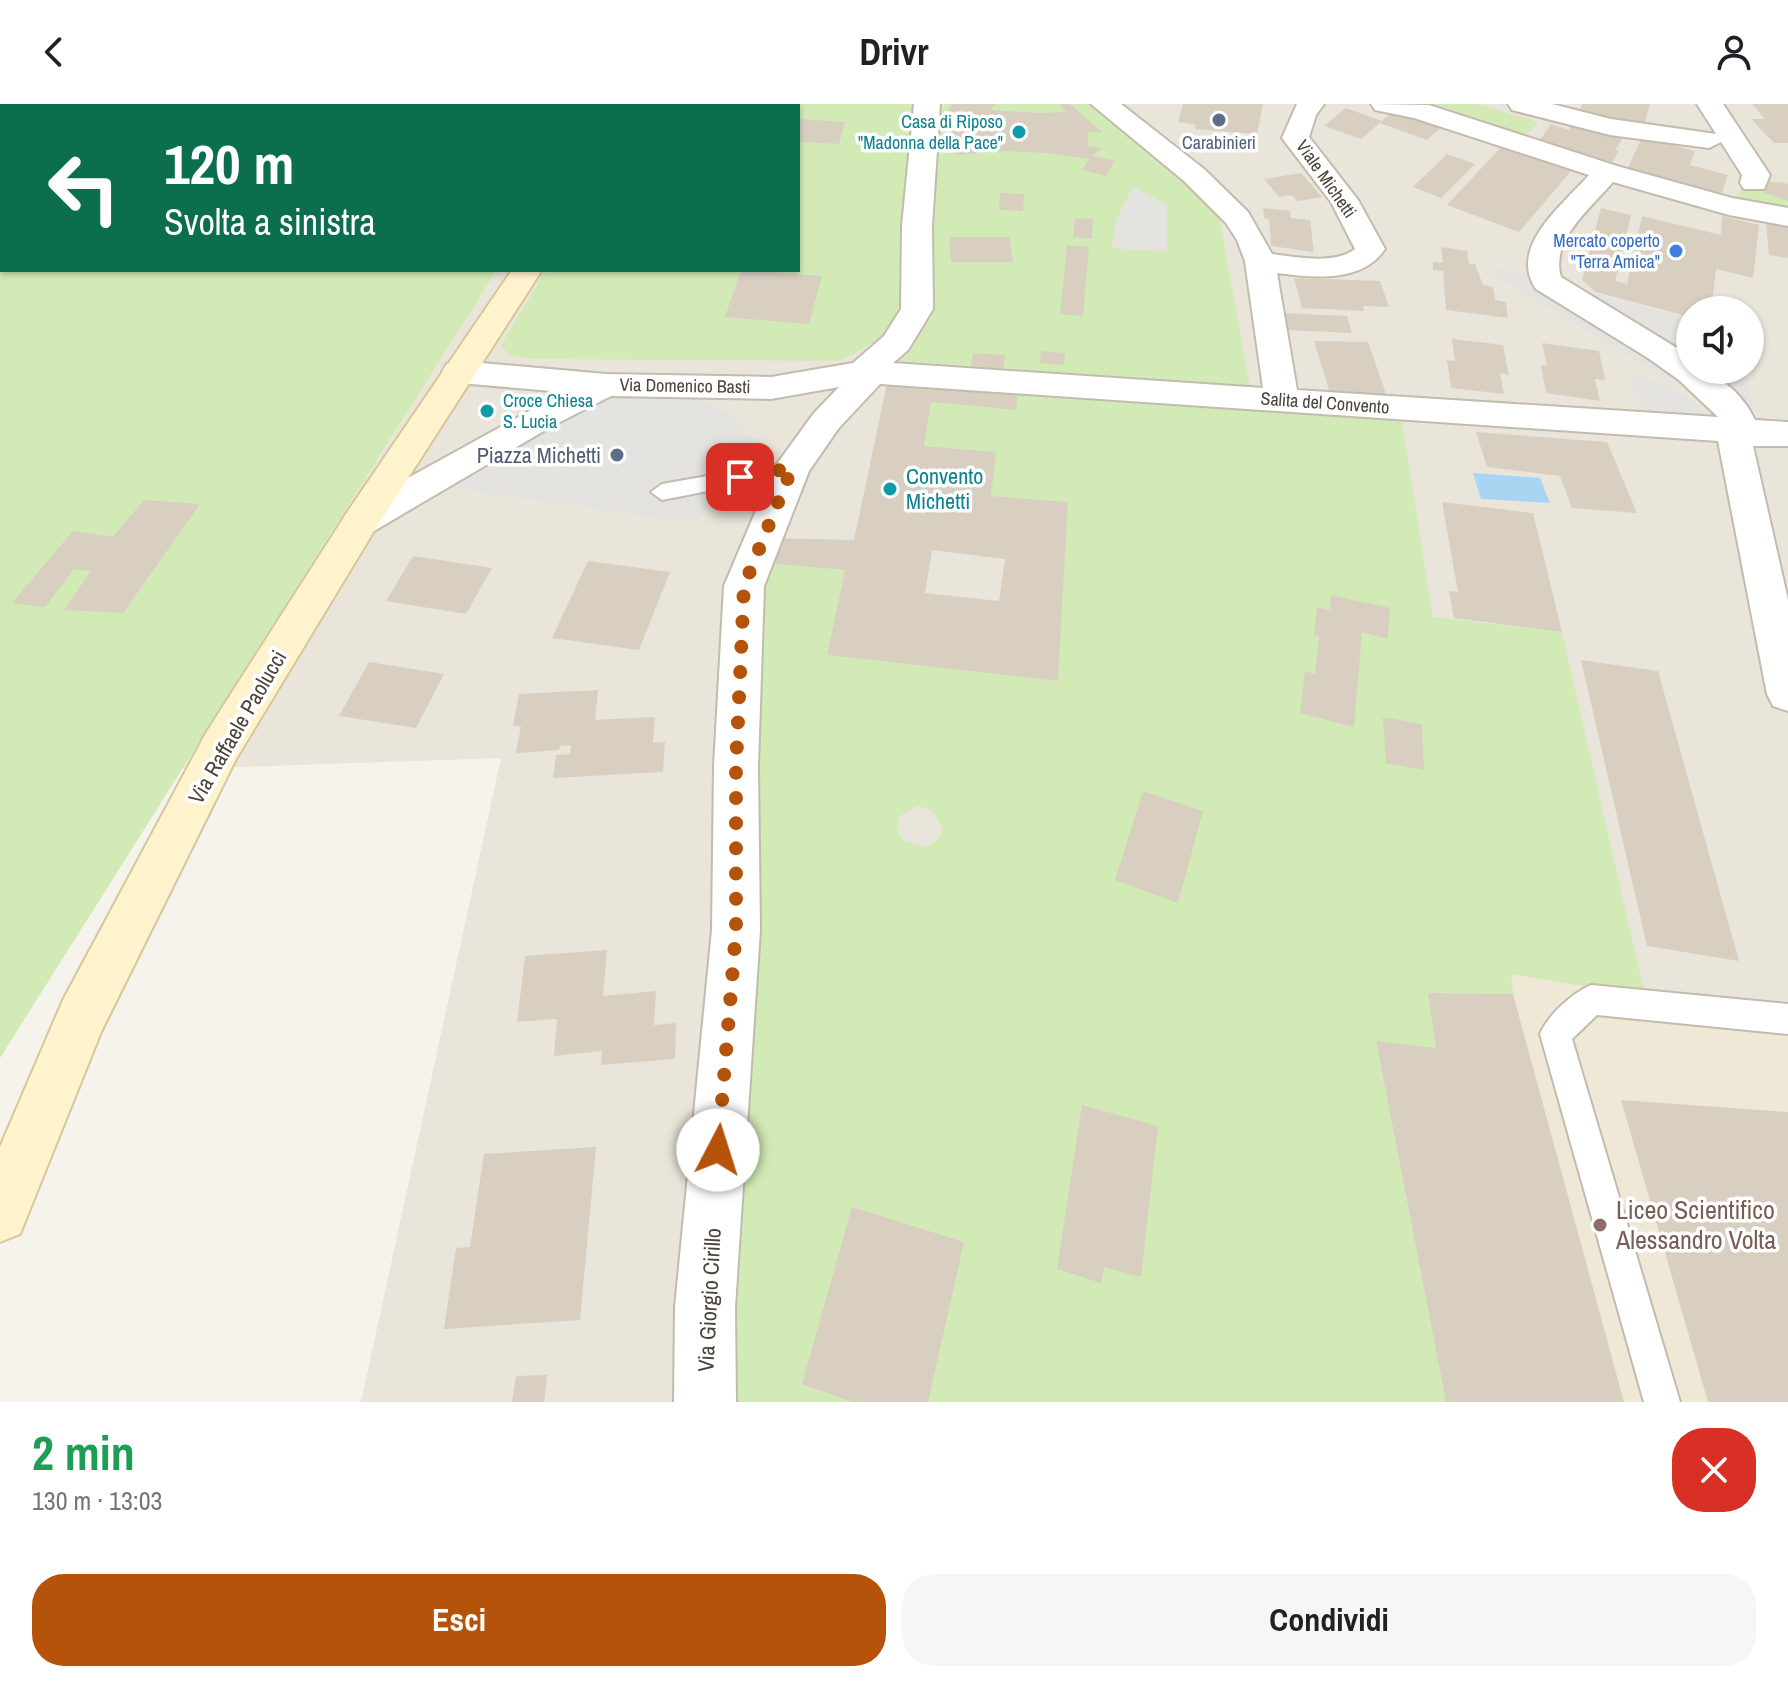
<!DOCTYPE html>
<html lang="it">
<meta charset="utf-8">
<style>
:root{--surface:#fff;--page:#f6f6f6;--text:#202124;--muted:#757577;--accent:#b45309}
body{margin:0;font-family:"Archivo Narrow",sans-serif;background:var(--page);color:var(--text);height:100vh;display:flex;flex-direction:column;font-size:30px;white-space:nowrap}
*{box-sizing:border-box;margin:0}
p{font-size:26px;color:var(--muted)}
.icon{flex:none;width:44px;height:44px;fill:none;stroke:currentColor;stroke-width:2;stroke-linecap:round;stroke-linejoin:round}
.map{position:relative;height:1298px;overflow:hidden}
.side{display:flex;flex-direction:column;background:var(--surface);flex:1}
.side>*{flex:none}
.hud{position:absolute;left:0px;top:0px;width:800px;height:168px;box-shadow:0 2px 6px #0004;background:#0b6e4f;color:#fff;overflow:hidden}
.tools{position:absolute;left:1676px;top:192px;display:grid;gap:16px}
.tools a{display:grid;place-items:center;width:88px;height:88px;border-radius:50%;background:var(--surface);box-shadow:0 2px 6px #0004;font-size:40px}
.pin{position:absolute;display:grid;place-items:center;width:68px;height:68px;color:#fff;margin:-34px;border-radius:16px;box-shadow:0 4px 12px #0006}
.me{position:absolute;width:88px;margin:-44px;rotate:5deg;stroke-linejoin:round;filter:drop-shadow(0 0 6px #0008)}
.turn{display:flex;align-items:center;gap:28px;height:168px;padding:0 32px;font-size:36px}
.turn .icon{width:104px;height:104px;stroke-width:2.5}
.turn b{display:block;font-size:56px;line-height:68px}
.round{display:grid;place-items:center;flex:none;width:84px;height:84px;border-radius:32px;background:var(--page)}
.summary{display:flex;align-items:center;justify-content:space-between;height:136px;padding:0 32px}
h1{font-size:48px;font-weight:700;line-height:60px;color:#1e9e55}
.button{display:flex;gap:16px;margin-top:auto;padding:16px 32px}
.button a{flex:1;height:92px;border-radius:32px;background:var(--accent);color:#fff;font-size:32px;font-weight:700;line-height:92px;text-align:center}
.button a+a{background:var(--page);color:var(--text)}
header{display:flex;justify-content:space-between;align-items:center;height:104px;padding:0 32px;background:var(--surface);font-size:36px;font-weight:700}
.map>svg:first-child{display:block}
.residential{fill:#eae5da;fill-rule:evenodd}
.education{fill:#efe8d6}
.green{fill:#d2eab5;fill-rule:evenodd}
.parking{fill:#e5e3e0}
.water{fill:#a9d4f2}
.building{fill:#d8cfc1;fill-rule:evenodd}
.lines{fill:none;stroke-linecap:round;stroke-linejoin:round}
.lane-casing{stroke:#c2bbae;stroke-width:4}
.street-casing{stroke:#c2bbae;stroke-width:4}
.secondary-casing{stroke:#d6c79b;stroke-width:4}
.lane{fill:#fff;fill-rule:evenodd}
.street{fill:#fff;fill-rule:evenodd}
.secondary{fill:#fff3cd;fill-rule:evenodd}
.route{stroke:#b45309;stroke-width:14;stroke-dasharray:0 25.2}
.service-dot{fill:#5c6f8a;stroke:#fff;stroke-width:3}
.culture-dot{fill:#0f9aa8;stroke:#fff;stroke-width:3}
.shop-dot{fill:#3f7fe0;stroke:#fff;stroke-width:3}
.education-dot{fill:#8d6e63;stroke:#fff;stroke-width:3}
.labels{text-anchor:middle;stroke-width:7;stroke-linejoin:round;paint-order:stroke}
.far-culture-label{font-size:18px;fill:#0d838f;stroke:#fff;text-anchor:end}
.far-service-label{font-size:18px;fill:#4e5e75;stroke:#fff}
.far-street-label{font-size:18px;fill:#4b4439;stroke:#fff}
.far-shop-label{font-size:18px;fill:#366cbe;stroke:#fff;text-anchor:end}
.service-label{font-size:22px;fill:#4e5e75;stroke:#fff;text-anchor:end}
.culture-label{font-size:22px;fill:#0d838f;stroke:#fff;text-anchor:start}
.street-label{font-size:22px;fill:#4b4439;stroke:#fff}
.near-education-label{font-size:26px;fill:#785e54;stroke:#fff;text-anchor:start}
</style>
<header><svg class="icon" aria-label="back" viewBox="0 0 24 24"><path d="M15 5l-7 7 7 7"/></svg>Drivr<svg class="icon" aria-label="person" viewBox="0 0 24 24"><circle cx="12" cy="8" r="4"/><path d="M4 21q1-7 8-7t8 7"/></svg></header>
<div class="map">
<svg width="1788" height="1298" viewBox="0 0 1788 1298">
<rect width="100%" height="100%" fill="#f6f3ec"/>
<path class="residential" d="M566,0h1222v1298h-1427l140,-644 -318,11 314,-499h301v-164zM1690,206h60v60h-60z"/>
<path class="education" d="M1510,870l135,22 143,16v390h-342l-70,-361 52,-48 84,1z"/>
<g class="green">
<path d="M0,0h573l-571,2v164h495l-497,788z"/>
<path d="M607,0h314l-14,206c-21,25 -39,39 -70,51l-302,-2 -25,-3 -9,-11 45,-75h252v-164z"/>
<path d="M945,0h152l100,83 22,29 31,170 -360,-26 39,-60 5,-69 -2,-76 15,-2 -15,-12 1,-17z"/>
<path d="M1432,0h46l61,18 -13,13z"/>
<path d="M1770,76l18,3v28l-50,-11 4,-19z"/>
<path d="M1018,286l383,27 32,200 129,15 83,364 -134,-22 2,20 -84,-1 7,55 -60,-6 70,360h-722l41,-839 80,7 -18,85 231,26 10,-179 -77,-6 4,-44 -71,-6 7,-44 84,8zM918,702l14,4 11,18 -5,12 -13,7 -22,-6 -6,-13 3,-12z"/>
</g>
<g class="parking">
<path d="M1133,82l34,19v47l-55,-4 4,-27z"/>
<path d="M1491,162l199,53v51h56l9,41 -49,4 -3,-12 -15,-11 -194,-117z"/>
<path d="M1630,270l33,10 38,21 5,19 -62,-9z"/>
<path d="M628,290l68,4 41,20 13,30 -55,75 -237,-34 19,-27 84,-45z"/>
</g>
<path class="water" d="M1473,369l67,5 10,25 -69,-4z"/>
<g class="building">
<path d="M952,0h44l-6,6 50,3 27,-1 -8,-8h11l33,29 -15,-1v14l14,2 -10,8 23,5 -9,15 -24,-6 7,-11 -42,-6 -44,-2 -46,4 -18,-18h11l2,-13 -11,-1z"/>
<path d="M1183,0h80l-6,30 -62,-5 1,-4 -18,-3z"/>
<path d="M1582,0h68l-7,24 -66,-12z"/>
<path d="M1752,0h36v39h-14l-23,-24h14z"/>
<path d="M1346,4l36,13 -21,18 -37,-13z"/>
<path d="M1394,6l47,17 -14,13 -47,-17z"/>
<path d="M798,15l47,3 -6,22 -41,-2z"/>
<path d="M1551,20l18,6 3,-6 50,15 -7,11 4,1 -7,11 -72,-22z"/>
<path d="M1642,33l53,14 -5,14 38,10 -6,18 -94,-25z"/>
<path d="M1502,42l70,24 -53,62 -72,-27z"/>
<path d="M1447,50l28,10 -34,34 -28,-11z"/>
<path d="M1301,69l21,24 -25,4 -5,-6 -13,2 -15,-18z"/>
<path d="M1768,78l20,2v17l-25,-9v-9z"/>
<path d="M1000,89l24,1 -1,17 -24,-1z"/>
<path d="M1263,104l27,3 1,7 19,2 4,32 -43,-6 -2,-27 -5,-1z"/>
<path d="M1601,104l30,7 -16,66 12,3 15,-68 79,19 1,-19 37,9 -6,53 -37,-9 -5,41h-21v7l-94,-25 -14,-12z"/>
<path d="M1075,114l18,1 -1,20 -19,-2z"/>
<path d="M1766,118l22,4v32l-19,-3z"/>
<path d="M949,133h60l4,25h-62z"/>
<path d="M1067,141l22,2 -6,69 -23,-2z"/>
<path d="M1441,143l26,4 2,13h6l8,21 10,2 2,13 11,2 2,16 -62,-8 -3,-39 -10,-1v-8l10,1z"/>
<path d="M741,166l81,6 -13,48 -84,-7z"/>
<path d="M1294,174l86,3 9,26 -26,-1 1,5 -62,-3z"/>
<path d="M1284,209l63,3 5,17 -64,-3z"/>
<path d="M1452,235l51,6 6,30 -9,-2 4,21 -53,-6 -4,-28 8,1z"/>
<path d="M1314,237l54,1 18,52 -56,-1z"/>
<path d="M1542,239l57,8 6,29 -10,-1 5,22 -54,-8 -5,-28 6,1z"/>
<path d="M1041,247l24,2 -1,12 -24,-2z"/>
<path d="M973,249l32,2 -2,14 -32,-3z"/>
<path d="M888,275l130,11 -2,20 -85,-8 -7,44 72,6 -5,44 77,6 -10,179 -231,-26 18,-85 -80,-7 5,-25 84,2zM932,446l73,9 -6,42 -74,-8z"/>
<path d="M1476,328l131,10 30,71 -65,-5 -12,-32 -73,-9z"/>
<path d="M144,396l56,4 -77,109 -59,-3 27,-39 -17,-2 -29,38 -33,-4 61,-72 40,6z"/>
<path d="M1442,398l91,11 29,119 -108,-14 -5,-27 9,1z"/>
<path d="M413,452l79,12 -26,46 -80,-13z"/>
<path d="M588,457l82,11 -31,78 -87,-12z"/>
<path d="M1331,491l59,13 -2,31 -26,-7 -8,95 -54,-14 5,-42 10,3 4,-38 -5,-1 3,-28 13,3z"/>
<path d="M1581,556l77,11 81,290 -92,-15z"/>
<path d="M369,558l75,12 -28,54 -77,-12z"/>
<path d="M598,586l-3,30 60,-3 -2,26 12,-1 -2,30 -110,6 3,-23 14,-1 1,-9 -11,1 -1,4 -43,3 5,-27h-8l6,-32z"/>
<path d="M1383,613l39,7 2,46 -38,-7z"/>
<path d="M1143,687l60,20 -25,92 -63,-23z"/>
<path d="M607,846l-4,46 53,-5 -2,34 22,-2 -1,36 -74,6 1,-14 -48,5 3,-37 -40,3 8,-66z"/>
<path d="M1428,889l85,1 111,408h-178l-70,-361 60,7z"/>
<path d="M1621,996l167,12v290h-80z"/>
<path d="M1082,1001l76,21 -17,151 -37,-10 -3,16 -44,-14z"/>
<path d="M596,1043l-16,173 -136,9 12,-81 14,-1 14,-93z"/>
<path d="M852,1103l112,35 -36,160h-75l-51,-18z"/>
<path d="M547,1271l-3,27h-32l4,-26z"/>
</g>
<g class="lines">
<defs>
<g id="lane">
<path d="M792,357l11,7 -3,5 -138,27 -11,-8 11,-8z"/>
<path d="M1591,881l197,19v30l-191,-19 -25,24 108,363h-36l-104,-368c8,-19 32,-41 51,-49z"/>
</g>
<g id="street">
<path d="M914,0h26l-8,122 1,83 -25,41 -15,13 370,25 -18,-127 -8,-21 -11,-17 -42,-42 -93,-77h30l83,65 44,43 24,42c25,3 62,11 83,-5l-24,-47 -49,-64 15,-34h27l-8,11 -7,22 49,63 27,49c-23,34 -71,29 -108,24l20,117 421,27 -39,-37 -31,-22 -112,-69c-29,-42 28,-85 53,-114l-175,-57 -39,-8 -4,-6 58,1 188,61 115,32 56,10v18l-59,-11 -116,-33c-23,27 -63,58 -52,95l129,79v14c28,0 53,25 65,50l33,2v24h-35l35,154v111l-15,-5 -6,-12 -49,-253 -838,-57 -42,45 -29,42 -45,115 -6,180 2,164 -25,377 1,95h-62l1,-95 37,-377 2,-164 10,-180 50,-118 40,-55 25,-26 -68,12 -160,-3 -57,29 -180,106 -13,4 -13,-4 -6,-10 6,-10 216,-119 -105,-9 -12,-3 -5,-8 5,-8 12,-3 147,13 165,3 82,-14 31,-27 17,-27 1,-83z"/>
<path d="M1508,0h44l59,15 105,15 -19,-30h26l47,71 -6,14h-20l-4,-6 2,-8 -21,-33 -12,6 -99,-13 -98,-25z"/>
</g>
<g id="secondary">
<rect x="584" y="0" width="26" height="2"/>
<path d="M512,166h30l-168,261 -138,228 -135,273 -81,202 -20,8v-95l63,-147 143,-267 142,-222z"/>
</g>
</defs>
<use href="#lane" class="lane-casing"/>
<use href="#street" class="street-casing"/>
<use href="#secondary" class="secondary-casing"/>
<use href="#lane" class="lane"/>
<use href="#street" class="street"/>
<use href="#secondary" class="secondary"/>
</g>
<g class="lines">
<path class="route" d="M718,1046l18,-220v-164l8,-180 48,-118 -52,9"/>
</g>
<g class="service-dot">
<circle cx="1219" cy="16" r="8"/>
<circle cx="617" cy="351" r="8"/>
</g>
<g class="culture-dot">
<circle cx="1019" cy="28" r="8"/>
<circle cx="487" cy="307" r="8"/>
<circle cx="890" cy="385" r="8"/>
</g>
<circle class="shop-dot" cx="1676" cy="147" r="8"/>
<circle class="education-dot" cx="1600" cy="1121" r="8"/>
<g class="labels">
<g class="far-culture-label">
<text x="1003" y="24">Casa di Riposo<tspan x="1003" dy="21">"Madonna della Pace"</tspan></text>
<text x="503" y="303" text-anchor="start">Croce Chiesa<tspan x="503" dy="21">S. Lucia</tspan></text>
</g>
<g class="far-service-label">
<text x="1219" y="45">Carabinieri</text>
</g>
<g class="far-street-label">
<text transform="translate(1326 75) rotate(55)" y="6">Viale Michetti</text>
<text transform="translate(685 282) rotate(1)" y="6">Via Domenico Basti</text>
<text transform="translate(1325 299) rotate(4)" y="6">Salita del Convento</text>
</g>
<g class="far-shop-label">
<text x="1660" y="143">Mercato coperto<tspan x="1660" dy="21">"Terra Amica"</tspan></text>
</g>
<g class="service-label">
<text x="601" y="359">Piazza Michetti</text>
</g>
<g class="culture-label">
<text x="906" y="380">Convento<tspan x="906" dy="25">Michetti</tspan></text>
</g>
<g class="street-label">
<text transform="translate(237 623) rotate(-60)" y="8">Via Raffaele Paolucci</text>
<text transform="translate(709 1196) rotate(-87)" y="8">Via Giorgio Cirillo</text>
</g>
<g class="near-education-label">
<text x="1616" y="1115">Liceo Scientifico<tspan x="1616" dy="30">Alessandro Volta</tspan></text>
</g>
</g>
</svg>
<div class="tools">
<a><svg class="icon" aria-label="sound" viewBox="0 0 24 24"><path d="M4 9h4l5-4v14l-5-4H4zM17 9q2 3 0 6"/></svg></a>
</div>
<div class="pin" style="left:740px;top:373px;background:#d93025"><svg class="icon" aria-label="arrive" viewBox="0 0 24 24"><path d="M6 21V4h12l-3 4 3 4H6"/></svg></div>
<svg class="me" style="left:718px;top:1046px" viewBox="-20 -20 40 40"><circle r="19" fill="#fff"/><path d="M0-13L10 11 0 6-10 11z" fill="#b45309"/></svg>
<div class="hud">
<div class="turn"><svg class="icon" aria-label="left" viewBox="0 0 24 24"><path d="M17 20v-9H6M10 6l-5 5 5 5"/></svg><div><b>120 m</b>Svolta a sinistra</div></div>
</div>
</div>
<section class="side">
<div class="summary"><div><h1>2 min</h1><p>130 m · 13:03</p></div><a class="round" style="background:#d93025;color:#fff"><svg class="icon" aria-label="close" viewBox="0 0 24 24"><path d="M6 6l12 12M18 6L6 18"/></svg></a></div>
<div class="button"><a>Esci</a><a>Condividi</a></div>
</section>
